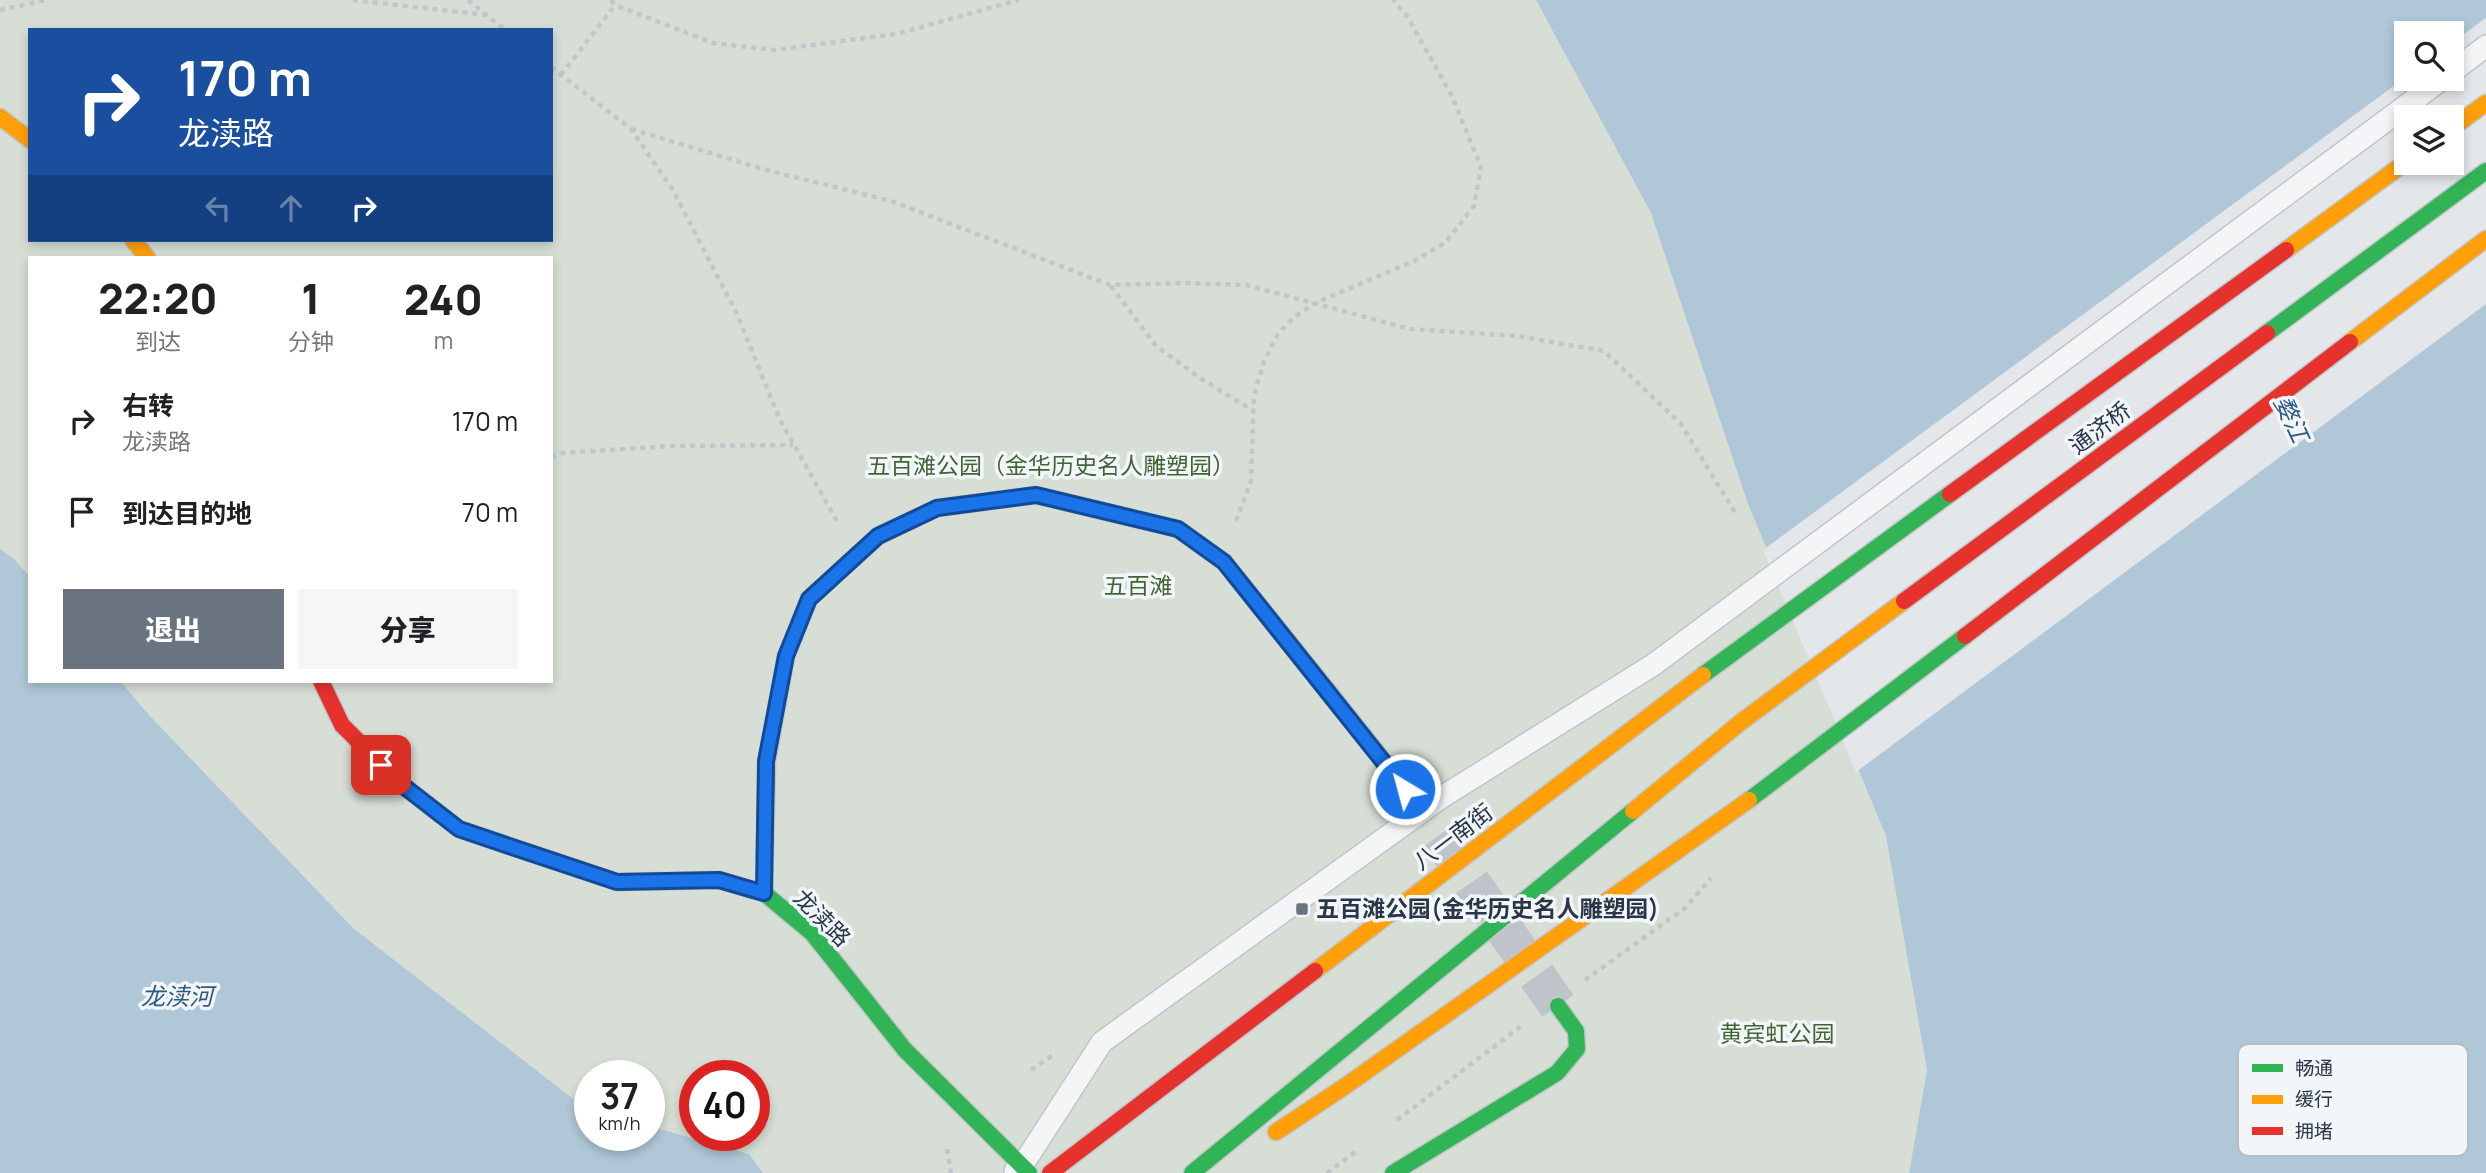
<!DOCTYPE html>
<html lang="zh">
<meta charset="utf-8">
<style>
:root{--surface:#fff;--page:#f6f6f6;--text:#202124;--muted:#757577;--accent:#6a7480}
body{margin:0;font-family:Manrope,"Noto Sans SC",sans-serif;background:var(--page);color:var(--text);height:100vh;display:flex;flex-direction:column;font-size:26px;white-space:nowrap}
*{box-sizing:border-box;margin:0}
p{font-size:23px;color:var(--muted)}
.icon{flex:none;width:38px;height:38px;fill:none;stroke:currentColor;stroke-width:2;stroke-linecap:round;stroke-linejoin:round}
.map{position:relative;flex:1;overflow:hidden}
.sheet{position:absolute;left:28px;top:256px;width:525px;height:427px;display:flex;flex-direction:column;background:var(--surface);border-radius:0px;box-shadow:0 4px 10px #0003}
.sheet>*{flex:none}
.hud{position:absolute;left:28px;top:28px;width:525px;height:214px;border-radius:0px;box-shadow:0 4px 10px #0003;background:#1a4fa0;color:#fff;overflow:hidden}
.tools{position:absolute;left:2394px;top:21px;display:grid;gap:14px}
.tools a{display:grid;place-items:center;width:70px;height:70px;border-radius:0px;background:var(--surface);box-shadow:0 4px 10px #0003;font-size:35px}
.speed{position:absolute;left:574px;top:1060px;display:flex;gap:14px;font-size:35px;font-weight:700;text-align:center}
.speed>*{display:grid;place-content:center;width:91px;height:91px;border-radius:50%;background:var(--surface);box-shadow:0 4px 10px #0003;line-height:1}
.speed small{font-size:18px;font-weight:400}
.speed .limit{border:10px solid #d22;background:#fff;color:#111}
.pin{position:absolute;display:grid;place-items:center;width:60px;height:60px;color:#fff;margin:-30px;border-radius:14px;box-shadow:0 4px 10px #0006}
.me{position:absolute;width:77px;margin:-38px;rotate:323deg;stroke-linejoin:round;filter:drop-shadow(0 0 5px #0008)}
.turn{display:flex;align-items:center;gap:24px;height:147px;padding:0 35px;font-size:32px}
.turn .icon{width:91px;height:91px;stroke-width:2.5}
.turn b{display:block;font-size:49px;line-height:60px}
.lanes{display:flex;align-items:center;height:66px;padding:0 35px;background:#0003;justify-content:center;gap:35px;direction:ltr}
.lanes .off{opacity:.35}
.eta{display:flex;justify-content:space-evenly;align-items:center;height:119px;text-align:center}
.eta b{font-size:42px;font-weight:800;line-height:49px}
.cta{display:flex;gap:14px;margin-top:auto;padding:14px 35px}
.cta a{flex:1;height:80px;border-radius:0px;background:var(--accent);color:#fff;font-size:28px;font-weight:800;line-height:80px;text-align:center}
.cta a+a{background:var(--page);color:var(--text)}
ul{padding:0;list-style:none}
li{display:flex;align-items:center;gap:21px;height:91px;padding:0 35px}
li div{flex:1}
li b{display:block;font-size:26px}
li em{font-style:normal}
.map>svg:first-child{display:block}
.green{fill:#d6ded5;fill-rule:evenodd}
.water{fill:#b0c7d8;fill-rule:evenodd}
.pier{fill:#e4e7ea;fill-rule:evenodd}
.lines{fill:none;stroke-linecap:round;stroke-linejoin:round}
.secondary-tunnel{stroke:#bec4c9;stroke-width:38;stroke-dasharray:38 19;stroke-linecap:butt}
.lane-casing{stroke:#c2c5c8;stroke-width:24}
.fast-casing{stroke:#c2c5c8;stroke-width:19}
.slow-casing{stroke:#c2c5c8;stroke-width:19}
.jam-casing{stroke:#c2c5c8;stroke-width:19}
.path{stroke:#c1c6ca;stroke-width:4.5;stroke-dasharray:5 5;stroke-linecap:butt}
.lane{stroke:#f4f5f7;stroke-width:21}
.fast{stroke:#30b455;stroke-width:16}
.slow{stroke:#ff9f0a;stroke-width:16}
.jam{stroke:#e5322d;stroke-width:16}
.route-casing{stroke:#114b97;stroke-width:18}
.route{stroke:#1a73e8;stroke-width:12}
.poi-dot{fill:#6a7480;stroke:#f3f6f9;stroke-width:2.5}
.labels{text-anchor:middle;stroke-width:7;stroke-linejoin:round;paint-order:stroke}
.street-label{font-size:23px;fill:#283647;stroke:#f3f6f9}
.park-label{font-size:23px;fill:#416434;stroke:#f3f6f9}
.poi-label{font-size:23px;font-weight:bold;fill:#283647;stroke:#f3f6f9;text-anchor:start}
.water-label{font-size:24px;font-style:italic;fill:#2d5a80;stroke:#f3f6f9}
.key{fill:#f3f6f9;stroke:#b6bcc4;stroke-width:2}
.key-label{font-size:19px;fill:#283647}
</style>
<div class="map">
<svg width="2486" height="1173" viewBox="0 0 2486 1173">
<rect width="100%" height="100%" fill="#e4e7ea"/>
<path class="green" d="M0,0h1536l115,213 97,291 138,332 41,234 -18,103h-1146l-14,-19 -100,-28v-50h-59v33l-5,-1 -232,-180 -203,-212 -30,-35h431v-424h-521v320l-16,-18 -14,-10zM30,30h521v210h-521zM695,1076h59v60h-59z"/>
<g class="water">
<path d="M1536,0h950v1173h-577l18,-103 -41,-234 -138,-332 -97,-291zM2406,33h46v46h-46zM2406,117h46v46h-46z"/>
<path d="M0,549l14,10 16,18v104h90l30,35 203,212 232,180 5,1v27h59v-10l100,28 14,19h-763z"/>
</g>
<path class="pier" d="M2486,18v286l-630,468 -93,-222 643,-473v2h46v-36zM2406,117h46v46h-46z"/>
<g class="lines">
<path class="secondary-tunnel" d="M1406,789l152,217"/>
<defs>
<g id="lane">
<path d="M2452,72l34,-26"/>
<path d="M1015,1171l7,-5 80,-124 340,-245 211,-132 789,-586"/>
</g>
<g id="fast">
<path d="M2267,333l219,-162"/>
<path d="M1703,675l247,-181"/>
<path d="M1328,691l78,98"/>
<path d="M1749,800l216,-164"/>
<path d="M749,889l15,4 48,40 93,117 124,123"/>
<path d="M1192,1173l441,-362"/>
<path d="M1393,1173l164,-100 20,-24 -1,-18 -18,-25"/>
</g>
<g id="slow">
<path d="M0,117l30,23"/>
<path d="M2452,128l34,-25"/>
<path d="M133,240l14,17"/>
<path d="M2286,250l120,-88"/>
<path d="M2350,342l136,-103"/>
<path d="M858,554l20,-18 59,-28 99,-13 142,34 46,33 104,129"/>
<path d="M1633,811l108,-89 163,-121"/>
<path d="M1315,971l388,-296"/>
<path d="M1276,1132l68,-45 405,-287"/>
</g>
<g id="jam">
<path d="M1950,494l336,-244"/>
<path d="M1904,601l363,-268"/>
<path d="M1965,636l385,-294"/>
<path d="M321,681l21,44 59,59 58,45 158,53 102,-2 30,9"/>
<path d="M764,893l3,-132 19,-105 23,-57 49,-45"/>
<path d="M1050,1173l265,-202"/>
</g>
</defs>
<use href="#lane" class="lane-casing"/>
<use href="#fast" class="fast-casing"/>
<use href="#slow" class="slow-casing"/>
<use href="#jam" class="jam-casing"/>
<g class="path">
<path d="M353,0l134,15"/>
<path d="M468,0l37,30"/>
<path d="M611,0l4,5 98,38 61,7 122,-16 123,-34"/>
<path d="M0,10l46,-10"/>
<path d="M551,67l80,62 42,61 64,124 43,106 57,101"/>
<path d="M561,75l54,-70"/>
<path d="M631,129l135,41 125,31 219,84 75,-2 61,2 164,44 107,7 87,15 77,73 55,90"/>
<path d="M1111,286l45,60 47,34 49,30"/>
<path d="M551,457l11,-4 110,-7 121,-1"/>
<path d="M1236,521l15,-40 3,-86 9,-31 15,-30 15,-16 22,-15 97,-41 33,-19 29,-37 7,-39 -29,-71 -45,-80 -14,-16"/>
<path d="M1585,980l100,-72 26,-30"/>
<path d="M1031,1070l25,-17"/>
<path d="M1397,1120l127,-96"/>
<path d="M947,1149l4,24"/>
<path d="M1327,1173l32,-24"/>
</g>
<use href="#lane" class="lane"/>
<use href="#fast" class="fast"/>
<use href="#slow" class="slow"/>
<use href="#jam" class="jam"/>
</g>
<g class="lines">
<defs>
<path id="route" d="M381,765l20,19 58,45 53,18 105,35 102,-2 45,13 2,-132 20,-105 23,-57 69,-63 59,-28 99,-13 142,34 46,33 181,227"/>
</defs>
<use href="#route" class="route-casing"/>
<use href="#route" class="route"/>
</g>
<rect class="poi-dot" x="1295" y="902" width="14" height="14" rx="3.5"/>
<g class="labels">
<g class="street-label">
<text transform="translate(2100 428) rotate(-37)" y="8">通济桥</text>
<text transform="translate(1453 837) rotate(-37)" y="8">八一南街</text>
<text transform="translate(822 918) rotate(45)" y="8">龙渎路</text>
</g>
<g class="park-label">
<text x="1051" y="474">五百滩公园（金华历史名人雕塑园）</text>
<text x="1138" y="594">五百滩</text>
<text x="1777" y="1042">黄宾虹公园</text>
</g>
<g class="poi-label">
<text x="1316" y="917">五百滩公园(金华历史名人雕塑园)</text>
</g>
<g class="water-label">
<text transform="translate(2291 419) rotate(65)" y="8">婺江</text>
<text x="177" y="1005">龙渎河</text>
</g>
</g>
<rect x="2238" y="1044" width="230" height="112" rx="10" class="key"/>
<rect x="2252" y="1064" width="31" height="8" fill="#30b455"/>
<rect x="2252" y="1095" width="31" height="9" fill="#ff9f0a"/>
<rect x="2252" y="1127" width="31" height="8" fill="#e5322d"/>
<g class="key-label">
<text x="2295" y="1075">畅通</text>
<text x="2295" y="1106">缓行</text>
<text x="2295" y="1138">拥堵</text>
</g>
</svg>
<div class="tools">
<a><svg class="icon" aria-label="search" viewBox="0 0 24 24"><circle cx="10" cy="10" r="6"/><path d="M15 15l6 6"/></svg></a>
<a><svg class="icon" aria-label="layers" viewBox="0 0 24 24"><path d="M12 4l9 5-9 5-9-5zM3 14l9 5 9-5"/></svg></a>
</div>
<div class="speed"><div>37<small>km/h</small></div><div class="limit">40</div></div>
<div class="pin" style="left:381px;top:765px;background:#d93025"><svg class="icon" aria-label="arrive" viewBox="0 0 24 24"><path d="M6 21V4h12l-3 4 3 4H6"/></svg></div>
<svg class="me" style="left:1405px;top:789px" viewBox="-20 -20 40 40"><circle r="17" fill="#1a73e8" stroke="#fff" stroke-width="3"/><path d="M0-11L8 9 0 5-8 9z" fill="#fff"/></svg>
<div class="hud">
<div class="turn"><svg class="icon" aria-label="right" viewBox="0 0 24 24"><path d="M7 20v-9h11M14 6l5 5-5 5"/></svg><div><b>170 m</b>龙渎路</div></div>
<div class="lanes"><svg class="icon off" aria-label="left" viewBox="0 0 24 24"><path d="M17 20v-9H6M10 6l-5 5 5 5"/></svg><svg class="icon off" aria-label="ahead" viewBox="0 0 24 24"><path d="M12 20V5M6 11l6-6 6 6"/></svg><svg class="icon" aria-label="right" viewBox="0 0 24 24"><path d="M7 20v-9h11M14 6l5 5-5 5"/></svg></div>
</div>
<section class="sheet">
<div class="eta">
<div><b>22:20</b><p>到达</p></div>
<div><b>1</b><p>分钟</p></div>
<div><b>240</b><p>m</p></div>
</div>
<ul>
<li><svg class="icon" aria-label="right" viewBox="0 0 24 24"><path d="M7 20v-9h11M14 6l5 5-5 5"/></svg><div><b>右转</b><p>龙渎路</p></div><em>170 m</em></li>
<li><svg class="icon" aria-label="arrive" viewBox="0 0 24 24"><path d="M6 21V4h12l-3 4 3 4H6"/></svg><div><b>到达目的地</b></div><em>70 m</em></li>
</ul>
<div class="cta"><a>退出</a><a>分享</a></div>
</section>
</div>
